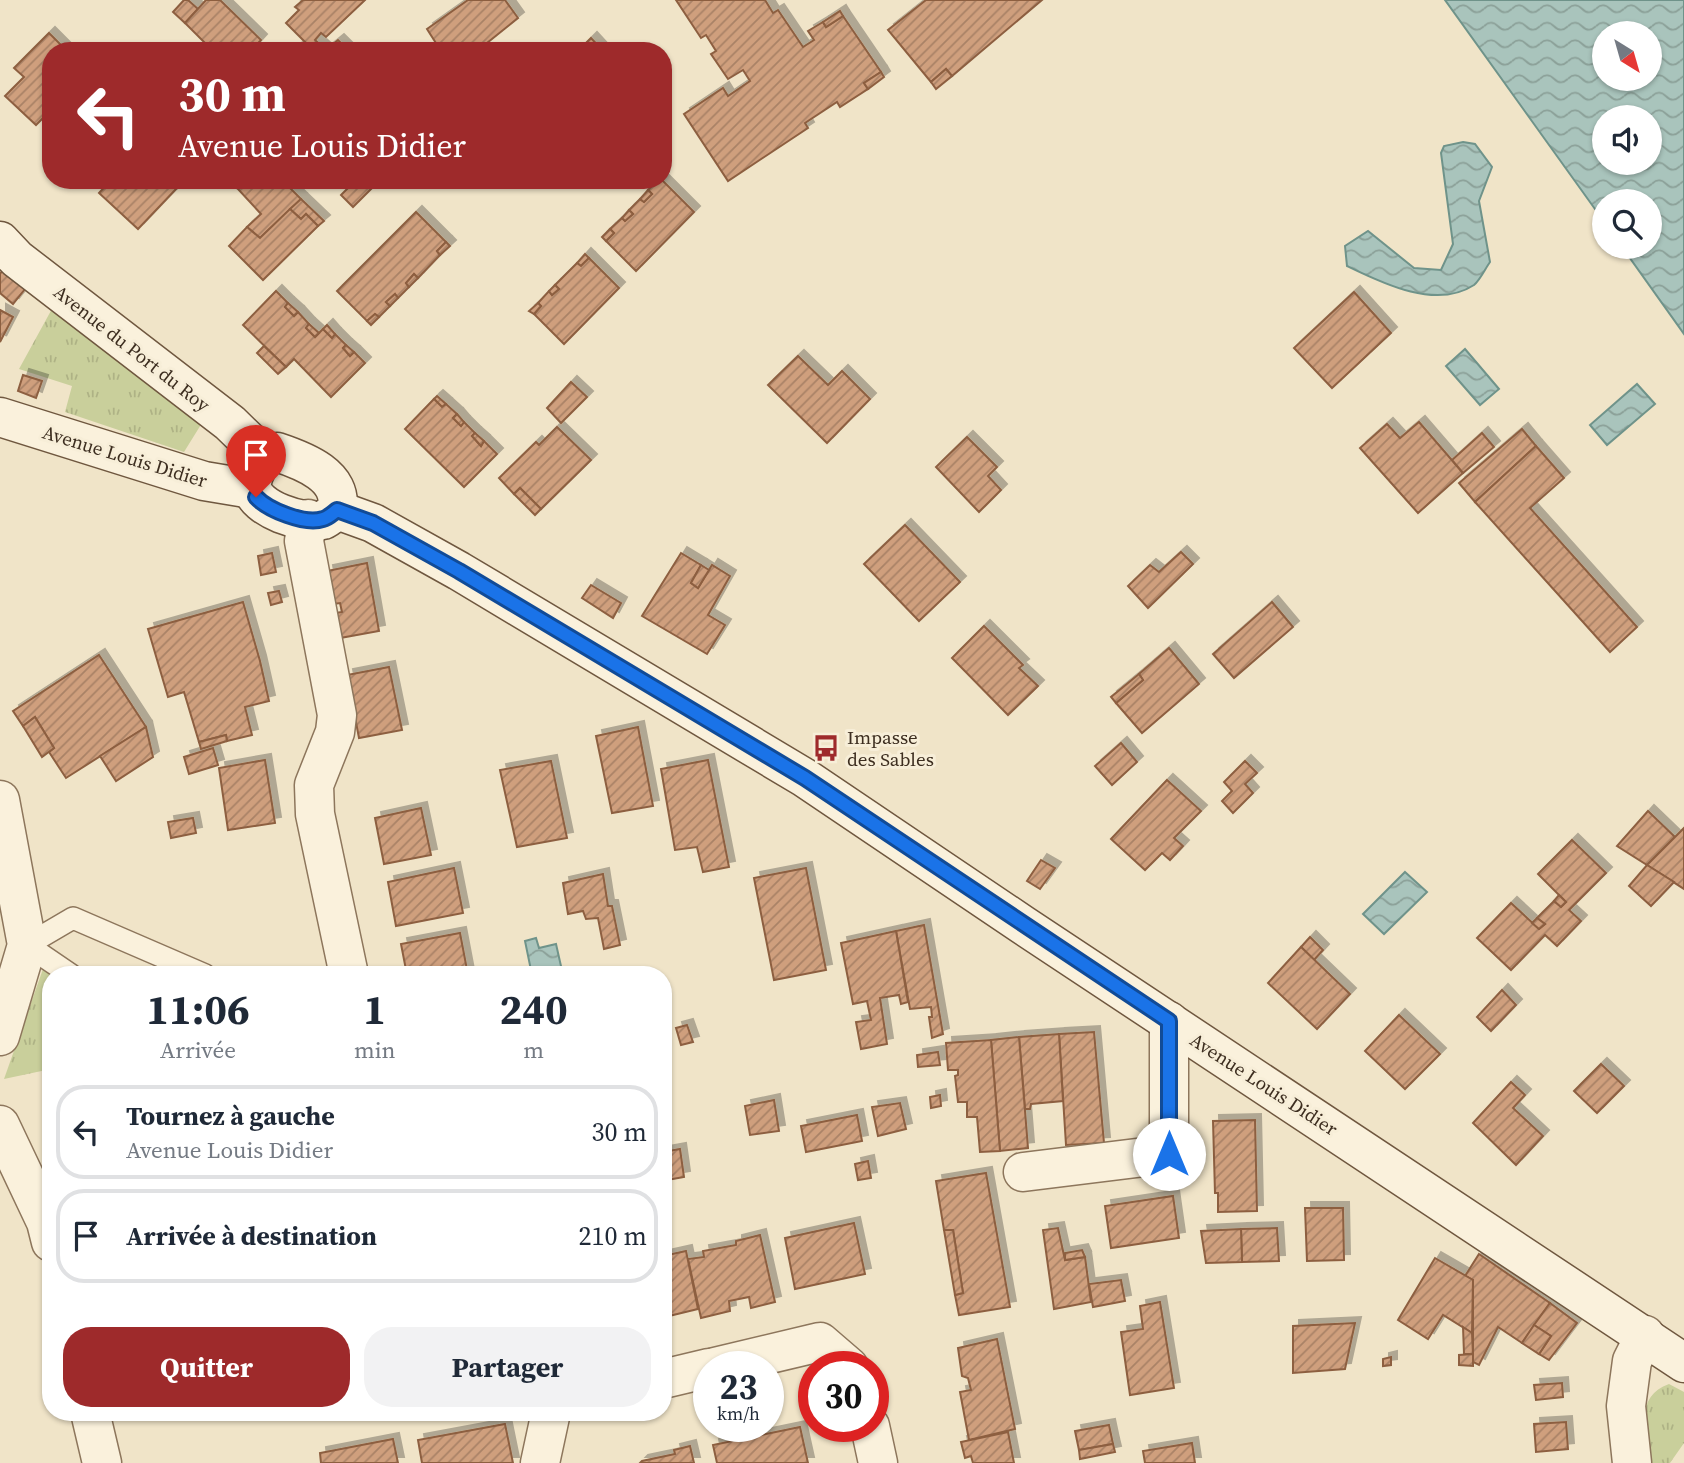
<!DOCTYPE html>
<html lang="fr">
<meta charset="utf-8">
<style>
:root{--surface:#fff;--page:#f2f2f3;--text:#1f2937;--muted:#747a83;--line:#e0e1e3;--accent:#9e2a2b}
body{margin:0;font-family:"Source Serif 4",serif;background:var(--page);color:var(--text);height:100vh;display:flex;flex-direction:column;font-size:26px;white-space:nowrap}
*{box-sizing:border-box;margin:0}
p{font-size:23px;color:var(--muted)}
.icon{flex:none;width:38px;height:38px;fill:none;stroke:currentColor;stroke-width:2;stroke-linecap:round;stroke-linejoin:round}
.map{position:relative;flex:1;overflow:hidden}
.details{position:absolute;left:42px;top:966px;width:630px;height:455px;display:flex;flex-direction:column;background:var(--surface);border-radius:28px;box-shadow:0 2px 5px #0004}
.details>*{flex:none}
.hud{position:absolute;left:42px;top:42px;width:630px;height:147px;border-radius:28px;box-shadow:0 2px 5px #0004;background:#9e2a2b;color:#fff;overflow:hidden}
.needle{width:46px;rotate:143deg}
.fabs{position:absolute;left:1592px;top:21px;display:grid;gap:14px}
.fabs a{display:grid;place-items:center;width:70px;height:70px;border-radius:50%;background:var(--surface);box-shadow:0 2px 5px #0004;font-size:35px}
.speed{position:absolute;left:693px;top:1351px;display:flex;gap:14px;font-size:35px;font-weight:700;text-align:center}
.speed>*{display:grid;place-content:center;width:91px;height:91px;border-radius:50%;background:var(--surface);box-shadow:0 2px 5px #0004;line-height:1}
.speed small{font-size:18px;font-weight:400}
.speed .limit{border:10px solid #d22;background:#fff;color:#111}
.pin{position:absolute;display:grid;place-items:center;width:60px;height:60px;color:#fff;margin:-72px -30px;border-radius:50% 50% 50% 0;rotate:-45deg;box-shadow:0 0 7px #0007}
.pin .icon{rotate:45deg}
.me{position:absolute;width:77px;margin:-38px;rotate:0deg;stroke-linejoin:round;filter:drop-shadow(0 0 5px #0008)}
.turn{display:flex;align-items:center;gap:24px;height:147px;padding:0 21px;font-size:32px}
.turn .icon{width:91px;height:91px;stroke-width:2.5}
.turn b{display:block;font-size:49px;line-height:60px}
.eta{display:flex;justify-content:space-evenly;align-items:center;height:119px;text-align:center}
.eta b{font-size:42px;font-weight:700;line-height:49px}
.cta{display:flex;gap:14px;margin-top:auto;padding:14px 21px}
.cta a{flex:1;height:80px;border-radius:28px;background:var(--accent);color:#fff;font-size:28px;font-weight:700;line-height:80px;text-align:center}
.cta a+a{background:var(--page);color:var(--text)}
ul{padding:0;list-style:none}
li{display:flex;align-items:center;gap:21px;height:94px;margin:0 14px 10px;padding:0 7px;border:4px solid var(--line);border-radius:28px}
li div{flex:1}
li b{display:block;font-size:26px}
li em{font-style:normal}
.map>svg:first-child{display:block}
.grass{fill:url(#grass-tufts)}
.water{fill:url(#water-waves);stroke:#6f938a;stroke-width:2;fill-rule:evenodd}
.building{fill:url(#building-hatch);stroke:#8d5f41;stroke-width:2;filter:url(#shadow)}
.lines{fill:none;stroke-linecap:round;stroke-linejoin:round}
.service-casing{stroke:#8d765c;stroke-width:24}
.minor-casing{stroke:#8d765c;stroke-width:41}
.tertiary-casing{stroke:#8d765c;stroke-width:41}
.secondary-casing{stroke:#6f573f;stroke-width:41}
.service{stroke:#faf1dc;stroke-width:21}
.minor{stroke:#faf1dc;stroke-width:38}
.tertiary{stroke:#faf1dc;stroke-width:38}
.secondary{stroke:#faf1dc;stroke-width:38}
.route-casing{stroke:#114b97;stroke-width:18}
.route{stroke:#1a73e8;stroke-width:12}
.labels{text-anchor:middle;stroke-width:6;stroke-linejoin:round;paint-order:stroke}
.street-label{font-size:19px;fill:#3d2e20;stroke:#f7eed8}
.poi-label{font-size:19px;fill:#3d2e20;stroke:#f7eed8;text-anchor:start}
</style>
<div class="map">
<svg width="1684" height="1463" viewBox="0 0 1684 1463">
<defs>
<pattern id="grass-tufts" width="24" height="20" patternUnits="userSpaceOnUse" patternTransform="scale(1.75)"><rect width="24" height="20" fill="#c9cf9b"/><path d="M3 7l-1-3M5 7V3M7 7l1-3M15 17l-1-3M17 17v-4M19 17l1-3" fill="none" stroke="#aeb285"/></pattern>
<pattern id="water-waves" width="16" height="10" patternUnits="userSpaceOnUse" patternTransform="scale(1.75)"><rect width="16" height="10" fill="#a9c4bc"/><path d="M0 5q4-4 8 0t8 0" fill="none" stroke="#8ba098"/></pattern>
<pattern id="building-hatch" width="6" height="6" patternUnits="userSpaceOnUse" patternTransform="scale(1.75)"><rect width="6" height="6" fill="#cf9f7d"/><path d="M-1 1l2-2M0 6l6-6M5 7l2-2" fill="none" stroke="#a98266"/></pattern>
<filter id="shadow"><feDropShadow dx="6" dy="-6" stdDeviation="0" flood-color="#0004"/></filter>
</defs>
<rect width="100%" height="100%" fill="#f0e4c8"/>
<g class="grass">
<path d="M53,307l149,116 -18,29 -119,-40 7,-26 -53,-17z"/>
<path d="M43,969l8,7v93l-47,10z"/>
<path d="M1669,1384l15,8v51l-14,20h-27c1,-31 -8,-67 26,-79z"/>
</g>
<g class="water">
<path d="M1445,0h239v334l-62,-87h28v-46h-45v22zM1605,33h45v46h-45zM1605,117h45v46h-45z"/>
<path d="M1463,142l12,2 17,23 -13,34 11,61c-5,7 -10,18 -16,23 -38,25 -92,-2 -127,-19l-2,-20 23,-15 46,37 27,2 12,-26 -12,-91 3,-7z"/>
<path d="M1465,349l34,40 -19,16 -34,-39z"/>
<path d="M1637,384l18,20 -48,41 -17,-20z"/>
<path d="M1405,872l22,20 -43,42 -21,-20z"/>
<path d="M536,938l3,10 17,-4 7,31h-31l-7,-34z"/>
</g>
<g class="building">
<path d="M184,0h4l10,9 -13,14 -12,-11z"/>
<path d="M206,0h14l41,40 -10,11h-38l-28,-28z"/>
<path d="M303,0h62l-39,37 -5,-4 -6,7 11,10 12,-10 9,9 -2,2h-35l-4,-3 2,-3 -22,-22 13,-13 -4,-3z"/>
<path d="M468,0h37l13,18 -41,33h-36l-14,-22z"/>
<path d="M676,0h89l8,13 5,-3 25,37 11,-7 -6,-9 15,-9 3,5 17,-11 38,56 -17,11 4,6 -28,18 -3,-5 -32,21 3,5 -80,53 -44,-67 39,-26 5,8 22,-15 -7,-11 -15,9 -17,-25 5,-3 -10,-16 -5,3z"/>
<path d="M926,0h116l-90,76 -6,-7 -15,13 -43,-52z"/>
<path d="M840,11l3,5 -17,11 -3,-5z"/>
<path d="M49,33l18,18h-16v59l-15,15 -31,-29 19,-19 -10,-9z"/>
<path d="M591,38l12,13h-25z"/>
<path d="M302,43l8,8h-16z"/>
<path d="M946,69l6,7 -16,13 -5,-7z"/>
<path d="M881,72l3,5 -16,12 -4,-6z"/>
<path d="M111,180h57l9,8 -39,41 -39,-36z"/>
<path d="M172,180h12l-7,8 -7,-6z"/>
<path d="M230,180h14l-7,8z"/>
<path d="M244,180h38l19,19 -41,39 -13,-11 14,-13 -24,-26z"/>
<path d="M356,180h16l4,4 -23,23 -12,-12z"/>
<path d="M658,180h4l32,32 -58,59 -30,-30 8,-8 -4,-4 12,-11 3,3 8,-7 -4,-4 11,-11 4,3 8,-8 -4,-4z"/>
<path d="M648,190l4,4 -8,8 -4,-3z"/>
<path d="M301,199l23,22 -6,5 -12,-12 -5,5 -11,-10z"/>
<path d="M290,209l11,10 5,-5 12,12 -55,54 -34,-34 18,-19 13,11z"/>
<path d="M629,210l4,4 -8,7 -3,-3z"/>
<path d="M416,212l30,30 -9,9 3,4 -22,23 -4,-4 -8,9 3,4 -11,11 -3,-4 -9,8 4,4 -11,11 -4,-3 -8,7 -30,-30z"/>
<path d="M610,229l4,4 -8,8 -4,-4z"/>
<path d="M446,242l4,4 -10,9 -3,-4z"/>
<path d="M585,254l4,4 -8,8 -4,-3z"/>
<path d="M589,258l30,30 -55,56 -30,-30 7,-8 -3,-3 11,-12 3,4 7,-6 -4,-4 22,-22 4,3z"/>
<path d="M2,271l23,18 -12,15 -13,-11v-19z"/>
<path d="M414,274l4,4 -9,9 -3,-4z"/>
<path d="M555,285l4,4 -7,6 -3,-4z"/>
<path d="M276,291l12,12 -3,4 9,9 4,-4 11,12 -3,4 9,9 8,-8 9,9 3,-4 11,11 -3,3 7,8 4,-4 11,11 -34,34 -37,-38 -8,8 -43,-42z"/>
<path d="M1354,292l37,41 -59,55 -38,-40z"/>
<path d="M395,294l3,4 -8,8 -4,-4z"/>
<path d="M288,303l10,9 -4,4 -9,-9z"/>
<path d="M538,303l3,3 -7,8 -5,-3z"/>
<path d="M0,310l13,7 -13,25z"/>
<path d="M375,314l4,3 -8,8 -4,-4z"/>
<path d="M309,324l10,9 -4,4 -9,-9z"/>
<path d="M327,325l8,9 -3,4 -9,-9z"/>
<path d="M346,345l8,7 -4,4 -7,-8z"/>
<path d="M264,346l22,21 -8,7 -21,-21z"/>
<path d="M798,356l30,29 14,-14 28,28 -43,44 -59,-58z"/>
<path d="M23,375l19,6 -6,17 -18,-7z"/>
<path d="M571,382l16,15 -26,26 -14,-15z"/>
<path d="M437,396l9,8 -4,3 -8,-8z"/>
<path d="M434,399l8,8 4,-3 11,10 -4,4 8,8 3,-4 11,11 -3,3 9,10 3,-5 13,13 -33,33 -59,-58z"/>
<path d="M457,414l7,8 -3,4 -8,-8z"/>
<path d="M1419,422l44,51 -45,40 -58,-65 27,-24 13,14z"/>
<path d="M557,427l34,33 -50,49 -21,-21 -6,6 -15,-16 37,-36 3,3z"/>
<path d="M1522,429l14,17 -61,56 -16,-19z"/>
<path d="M475,433l9,8 -3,5 -9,-10z"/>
<path d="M1482,433l12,14 -31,26 -11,-13z"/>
<path d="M967,437l30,30 -9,9 13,14 -22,22 -43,-45z"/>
<path d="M1536,446l28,32 -34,30 107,119 -27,25 -135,-150z"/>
<path d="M520,488l21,21 -6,6 -21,-21z"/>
<path d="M905,525l55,57 -41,39 -55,-57z"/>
<path d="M1181,552l12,12 -45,44 -20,-22 22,-21 9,7z"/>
<path d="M272,553l4,19 -15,3 -3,-19z"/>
<path d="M681,553l20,12 -10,18 7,5 14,-23 18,11 -22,39 17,10 -18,29 -65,-38z"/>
<path d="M367,563l12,68 -39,7 -5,-25 7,-1 -2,-9 -7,1 -6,-33z"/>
<path d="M701,565l8,5 -11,18 -7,-5z"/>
<path d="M591,585l30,18 -8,15 -31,-20z"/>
<path d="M279,591l3,11 -11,3 -3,-12z"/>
<path d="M243,602l17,59 9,40 -24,6 7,28 -25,6 -1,-6 -27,7 -15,-50 -16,5 -20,-68z"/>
<path d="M1272,602l21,25 -59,51 -21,-24z"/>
<path d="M984,626l39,39 -4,3 19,18 -30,29 -56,-57z"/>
<path d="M1169,648l30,36 -57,49 -26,-30 27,-23 -4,-6z"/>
<path d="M99,655l47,72 -80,51 -17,-26 5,-4 -19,-31 -12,9 -10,-15z"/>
<path d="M389,667l13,63 -43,8 -12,-63z"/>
<path d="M1139,674l4,6 -27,23 -5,-6z"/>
<path d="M35,717l19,31 -12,9 -19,-31z"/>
<path d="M146,727l7,30 -37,24 -16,-25z"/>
<path d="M638,727l15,79 -41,7 -16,-77z"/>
<path d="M226,735l1,6 -26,8 -2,-7z"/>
<path d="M1121,743l16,19 -25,23 -17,-19z"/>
<path d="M213,748l5,17 -29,9 -5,-17z"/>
<path d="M265,760l10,63 -47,7 -9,-62z"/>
<path d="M708,760l21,107 -26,5 -6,-25 -22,3 -14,-81z"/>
<path d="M551,761l16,77 -50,9 -17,-77z"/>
<path d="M1245,761l12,12 -12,11 8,9 -20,20 -11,-12 10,-10 -8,-9z"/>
<path d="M1167,780l34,31 -27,27 9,8 -13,14 -8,-7 -17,17 -34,-31z"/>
<path d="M421,808l10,47 -47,9 -9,-46z"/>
<path d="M1648,811l27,26 -28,28 -30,-19z"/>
<path d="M193,818l3,15 -25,5 -3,-16z"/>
<path d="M1684,828v61l-37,-24z"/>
<path d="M1572,840l34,33 -37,37 12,11 -24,25 -12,-11 -34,35 -34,-32 34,-35 28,26 6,-5 -8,-6 17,-17 7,6 5,-5 -28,-28z"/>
<path d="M1041,860l14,8 -15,21 -13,-8z"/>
<path d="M1647,865l27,17 -23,24 -22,-20z"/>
<path d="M454,868l9,45 -67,13 -8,-44z"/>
<path d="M806,868l20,102 -52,10 -20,-102z"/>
<path d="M603,874l5,32h4l8,39 -16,4 -6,-31 -12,1 -3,-8 -15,3 -5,-31z"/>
<path d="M1559,895l7,7 -5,5 -7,-6z"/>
<path d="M1537,918l8,6 -6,5 -7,-6z"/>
<path d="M924,925l19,109 -11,4 -3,-21h3l-1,-10 -21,2 -14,-78z"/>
<path d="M896,931l12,71 -7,2 -2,-9 -19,3 7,46 -26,5 -5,-27 15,-2 -4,-19 -14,3 -12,-61z"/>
<path d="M460,933l8,42h-61l-6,-31z"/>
<path d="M1310,937l13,13 -9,10 -13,-13z"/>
<path d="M1301,947l49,47 -33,35 -49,-46z"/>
<path d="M1502,990l14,15 -25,26 -14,-14z"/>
<path d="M1399,1015l41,39 -35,35 -40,-38z"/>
<path d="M687,1025l6,17 -12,3 -5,-17z"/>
<path d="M1094,1032l10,111 -38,2 -7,-111z"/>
<path d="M1059,1034l4,67 -32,3 -1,5h-5l-6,-72z"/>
<path d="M1019,1037l9,111 -28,3 -9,-111z"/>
<path d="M991,1040l9,111 -20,1 -3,-35h-10v-15h-9l-3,-26 3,-1v-5h-10l-2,-27z"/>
<path d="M938,1052l2,13 -22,2 -1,-12z"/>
<path d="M1601,1064l23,22 -27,27 -23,-22z"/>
<path d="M1511,1082l14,13 -12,13 30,28 -27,29 -43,-42z"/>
<path d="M940,1095l1,11 -10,2 -1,-11z"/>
<path d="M774,1100l5,31 -29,4 -5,-29z"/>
<path d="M900,1103l6,26 -28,7 -6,-29z"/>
<path d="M857,1115l5,26 -56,11 -5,-26z"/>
<path d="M1255,1120l2,91 -39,1v-19h-3l-2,-72z"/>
<path d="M680,1149l4,28 -17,3 -4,-28z"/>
<path d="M868,1161l3,17 -13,2 -3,-16z"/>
<path d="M986,1173l24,134 -51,8 -4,-20 8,-2 -10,-63h-9l-8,-49z"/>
<path d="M1173,1196l6,42 -68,10 -6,-42z"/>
<path d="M1305,1208h38l1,52 -37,1z"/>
<path d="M854,1223l11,51 -70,15 -10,-51z"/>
<path d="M1058,1228l7,32 20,-3 6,45 -37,7 -11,-79z"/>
<path d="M1277,1228l2,33 -37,1 -1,-33z"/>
<path d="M1241,1229l1,33 -36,1 -5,-32z"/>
<path d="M944,1230h9l10,63 -8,2z"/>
<path d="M760,1235l15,67 -24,6 -2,-11 -20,4 1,10 -29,7 -13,-59 16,-2 -1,-6 33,-6v-4z"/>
<path d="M1082,1250l3,7 -20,3v-7z"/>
<path d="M686,1251l12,58 -29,7 -2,-6 -4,1v-55z"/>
<path d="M1479,1254l71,49 -28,40 -24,-16 -19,38 -6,-3v-82l-8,-4z"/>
<path d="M1435,1258l38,22 -1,53 -29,-18 -15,24 -30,-19z"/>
<path d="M1121,1280l4,21 -32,6 -4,-23z"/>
<path d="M1160,1302l14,86 -44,7 -9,-63 22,-3 -3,-23z"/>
<path d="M1550,1303l27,20 -28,37 -10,-6 12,-18 -17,-11z"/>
<path d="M1355,1323l-10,46 -52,4v-47z"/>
<path d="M1534,1325l17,11 -12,18 -17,-11z"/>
<path d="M1463,1327l9,6 1,21h-9z"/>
<path d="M997,1339l18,90 -46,11 -9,-48 11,-2 -3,-12 -6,-2 -4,-28z"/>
<path d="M1473,1354v12l-14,-1v-10z"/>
<path d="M1391,1357v8l-8,1v-7z"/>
<path d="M1562,1383l1,14 -27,3 -2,-15z"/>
<path d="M1566,1422l2,27 -32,3 -2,-28z"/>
<path d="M505,1424l8,39h-91l-4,-23z"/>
<path d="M1109,1425l4,19 -34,6 -4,-19z"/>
<path d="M800,1427l8,36h-91l-4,-18z"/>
<path d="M1008,1432l6,31h-41l-2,-7 -6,2 -4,-16z"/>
<path d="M393,1439l5,24h-77l-1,-10z"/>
<path d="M1192,1443l3,20h-50l-2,-12z"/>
<path d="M1113,1444l2,8 -35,7 -1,-9z"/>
<path d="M690,1446l4,17h-54l2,-2 33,-7 -1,-4z"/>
</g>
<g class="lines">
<defs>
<path id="service" d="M71,975l-44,-30 46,-27 132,57"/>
<g id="minor">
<path d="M308,519l-4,22 33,174 -2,17 -21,53 1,29 34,161"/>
<path d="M0,800l27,145 -27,91"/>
<path d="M0,1125l46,97 5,20"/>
<path d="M1023,1172l146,-18v-133"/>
<path d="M715,1367l105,-25 29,25"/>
<path d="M663,1379l46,-11"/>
<path d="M90,1412l12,51"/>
<path d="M870,1426l8,37"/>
<path d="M540,1463l11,-51"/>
</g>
<path id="tertiary" d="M1632,1463l-6,-57 6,-45 13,-26"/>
<g id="secondary">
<path d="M0,241l17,18 213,164 34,33"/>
<path d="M0,417l204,64 48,8"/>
<path d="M277,452c27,9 67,24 60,58 -4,3 -9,8 -14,10 -19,5 -69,-11 -71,-33 -1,-11 7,-22 12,-31z"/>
<path d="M337,510l36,13 86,48 346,207 218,147 661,438"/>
</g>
</defs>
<use href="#service" class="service-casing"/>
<use href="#minor" class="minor-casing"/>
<use href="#tertiary" class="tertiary-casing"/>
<use href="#secondary" class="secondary-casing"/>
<use href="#service" class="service"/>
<use href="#minor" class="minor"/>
<use href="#tertiary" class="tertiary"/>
<use href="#secondary" class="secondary"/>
</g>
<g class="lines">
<defs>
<path id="route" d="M256,497c12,13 49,28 67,22 5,-1 10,-6 14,-9l36,13 86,48 346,207 364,243v133"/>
</defs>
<use href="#route" class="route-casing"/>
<use href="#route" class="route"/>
</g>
<defs>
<symbol id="bus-bare" viewBox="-9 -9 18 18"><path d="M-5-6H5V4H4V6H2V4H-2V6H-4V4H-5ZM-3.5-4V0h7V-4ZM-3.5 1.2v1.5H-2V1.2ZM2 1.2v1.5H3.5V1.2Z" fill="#9e2a2b" stroke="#f7eed8" stroke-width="2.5" paint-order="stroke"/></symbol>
</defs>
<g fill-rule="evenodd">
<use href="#bus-bare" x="807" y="729" width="38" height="38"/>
</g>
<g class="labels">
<g class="street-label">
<text transform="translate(132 348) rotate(38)" y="7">Avenue du Port du Roy</text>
<text transform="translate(125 456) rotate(17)" y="7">Avenue Louis Didier</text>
<text transform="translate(1264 1084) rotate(33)" y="7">Avenue Louis Didier</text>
</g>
<g class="poi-label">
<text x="847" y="744">Impasse<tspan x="847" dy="22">des Sables</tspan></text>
</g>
</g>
</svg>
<div class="fabs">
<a><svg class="needle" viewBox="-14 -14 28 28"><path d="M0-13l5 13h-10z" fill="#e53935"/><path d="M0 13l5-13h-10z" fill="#747a83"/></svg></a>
<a><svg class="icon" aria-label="sound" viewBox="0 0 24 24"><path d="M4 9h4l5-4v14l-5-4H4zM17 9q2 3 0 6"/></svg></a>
<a><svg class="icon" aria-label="search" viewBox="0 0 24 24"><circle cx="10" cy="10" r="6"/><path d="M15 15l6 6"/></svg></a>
</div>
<div class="speed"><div>23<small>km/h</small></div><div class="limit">30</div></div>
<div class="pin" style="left:256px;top:497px;background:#d93025"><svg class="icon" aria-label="arrive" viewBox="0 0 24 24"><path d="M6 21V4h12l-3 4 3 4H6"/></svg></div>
<svg class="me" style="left:1169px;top:1154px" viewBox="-20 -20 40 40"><circle r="19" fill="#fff"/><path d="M0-13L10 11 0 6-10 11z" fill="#1a73e8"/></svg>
<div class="hud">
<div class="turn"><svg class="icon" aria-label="left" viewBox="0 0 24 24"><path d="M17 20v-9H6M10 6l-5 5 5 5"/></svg><div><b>30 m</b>Avenue Louis Didier</div></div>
</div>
<section class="details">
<div class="eta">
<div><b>11:06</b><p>Arrivée</p></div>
<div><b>1</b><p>min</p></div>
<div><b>240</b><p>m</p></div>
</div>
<ul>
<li><svg class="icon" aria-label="left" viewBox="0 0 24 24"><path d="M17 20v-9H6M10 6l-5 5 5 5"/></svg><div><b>Tournez à gauche</b><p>Avenue Louis Didier</p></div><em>30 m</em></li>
<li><svg class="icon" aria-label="arrive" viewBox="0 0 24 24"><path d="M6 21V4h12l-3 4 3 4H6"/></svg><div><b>Arrivée à destination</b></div><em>210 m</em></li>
</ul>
<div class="cta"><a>Quitter</a><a>Partager</a></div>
</section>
</div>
